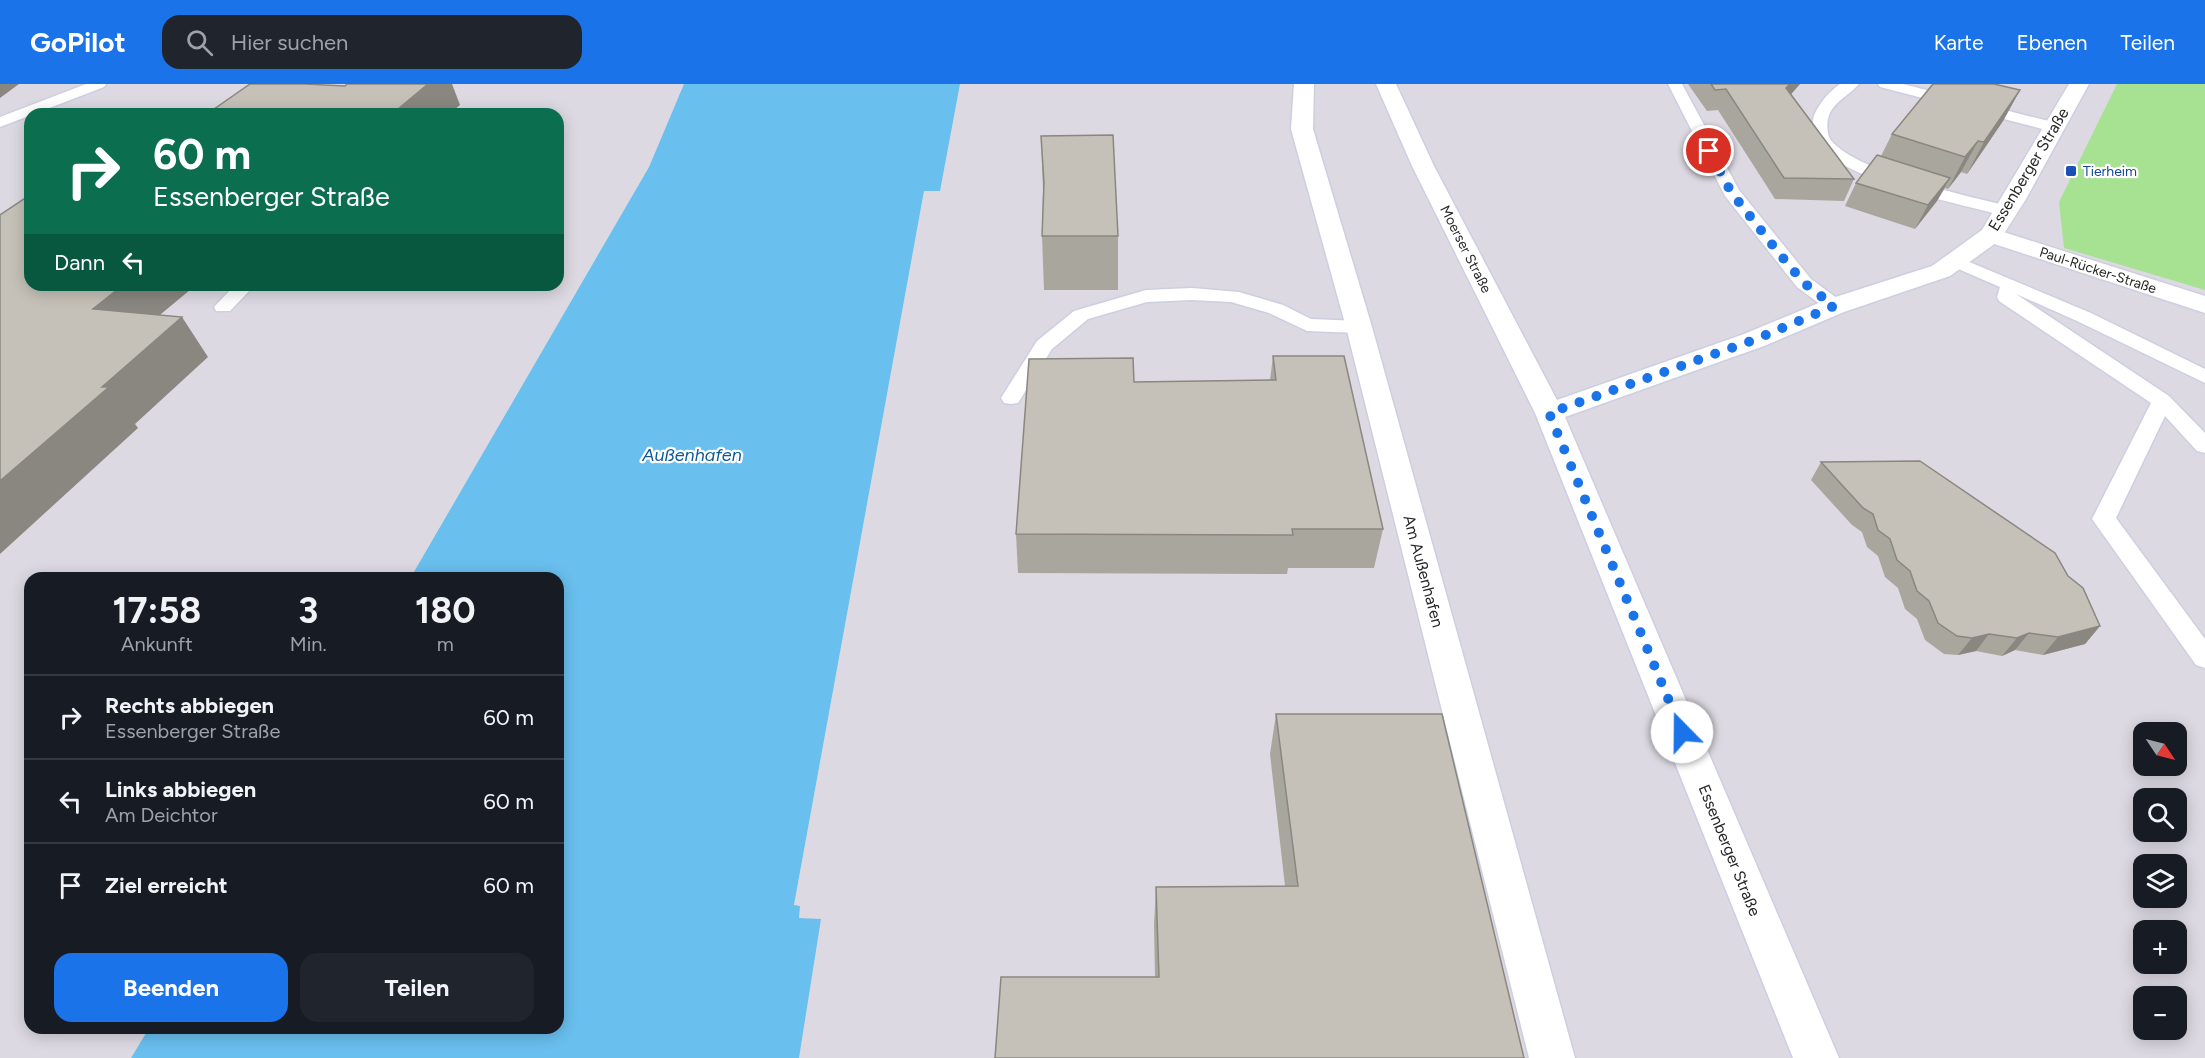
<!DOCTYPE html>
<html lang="de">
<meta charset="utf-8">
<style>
:root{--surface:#171b24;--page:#20242c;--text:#f1f3f6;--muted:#9ea1a6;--line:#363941;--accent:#1a73e8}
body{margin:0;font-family:Figtree,sans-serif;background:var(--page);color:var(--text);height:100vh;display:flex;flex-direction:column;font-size:22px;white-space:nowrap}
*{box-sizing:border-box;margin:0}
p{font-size:20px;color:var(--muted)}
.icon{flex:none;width:33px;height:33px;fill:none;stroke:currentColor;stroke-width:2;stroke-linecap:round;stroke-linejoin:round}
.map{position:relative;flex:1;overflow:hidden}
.details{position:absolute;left:24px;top:488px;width:540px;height:462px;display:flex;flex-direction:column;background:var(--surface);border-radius:18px;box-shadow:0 3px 15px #0003}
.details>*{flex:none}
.guide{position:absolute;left:24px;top:24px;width:540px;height:183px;border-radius:18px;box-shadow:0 3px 15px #0003;background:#0b6e4f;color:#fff;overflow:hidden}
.needle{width:39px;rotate:125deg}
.fabs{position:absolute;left:2133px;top:638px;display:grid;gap:12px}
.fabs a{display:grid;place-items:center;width:54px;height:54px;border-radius:12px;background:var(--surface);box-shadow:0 3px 15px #0003;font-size:30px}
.pin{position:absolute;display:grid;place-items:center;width:51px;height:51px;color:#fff;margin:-26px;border:3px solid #fff;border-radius:50%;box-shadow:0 2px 6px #0007}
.me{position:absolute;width:66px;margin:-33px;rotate:338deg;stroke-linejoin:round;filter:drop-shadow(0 0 4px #0008)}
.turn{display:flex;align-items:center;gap:21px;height:126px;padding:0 30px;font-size:27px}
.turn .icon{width:78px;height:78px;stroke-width:2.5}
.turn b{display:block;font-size:42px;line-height:51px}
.then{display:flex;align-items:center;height:57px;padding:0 30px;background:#0003;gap:12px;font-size:22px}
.eta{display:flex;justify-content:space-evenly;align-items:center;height:102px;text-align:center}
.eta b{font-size:36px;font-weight:700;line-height:42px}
.action{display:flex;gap:12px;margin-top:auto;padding:12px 30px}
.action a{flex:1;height:69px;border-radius:18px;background:var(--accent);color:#fff;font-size:24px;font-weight:700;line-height:69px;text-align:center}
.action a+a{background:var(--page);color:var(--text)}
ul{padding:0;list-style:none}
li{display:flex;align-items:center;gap:18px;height:84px;padding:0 30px;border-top:2px solid var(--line)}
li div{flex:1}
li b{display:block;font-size:22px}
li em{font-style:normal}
header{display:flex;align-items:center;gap:36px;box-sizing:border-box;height:84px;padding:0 30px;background:var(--accent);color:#fff}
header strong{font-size:28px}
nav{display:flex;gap:33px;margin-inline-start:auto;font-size:21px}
.search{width:420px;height:54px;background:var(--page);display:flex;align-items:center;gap:15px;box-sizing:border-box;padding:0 21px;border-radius:18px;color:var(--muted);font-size:22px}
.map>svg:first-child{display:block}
.industrial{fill:#dcd9e2;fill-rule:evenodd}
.green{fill:#a7e293}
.water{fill:#69bfee}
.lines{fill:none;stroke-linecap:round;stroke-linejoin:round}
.service-casing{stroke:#cdcfe1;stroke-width:3}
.minor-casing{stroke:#cdcfe1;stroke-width:3}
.tertiary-casing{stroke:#cdcfe1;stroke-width:3}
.service{fill:#fff;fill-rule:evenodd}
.minor{fill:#fff;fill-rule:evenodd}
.tertiary{fill:#fff;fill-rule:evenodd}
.wall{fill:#a9a69e}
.shaded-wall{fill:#8a8781}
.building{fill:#c5c1b8;stroke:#8a8781;stroke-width:1.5}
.route{stroke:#1a73e8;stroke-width:10;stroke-dasharray:0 18}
.transit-dot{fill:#1a4fb4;stroke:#fff;stroke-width:2}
.labels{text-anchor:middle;stroke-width:4.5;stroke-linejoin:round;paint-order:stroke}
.far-transit-label{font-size:14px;fill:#164399;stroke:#fff;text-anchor:start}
.far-street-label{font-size:14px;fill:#272727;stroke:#fff}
.street-label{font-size:16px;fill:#272727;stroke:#fff}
.water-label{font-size:18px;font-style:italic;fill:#0d5a95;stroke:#fff}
</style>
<header>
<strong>GoPilot</strong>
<div class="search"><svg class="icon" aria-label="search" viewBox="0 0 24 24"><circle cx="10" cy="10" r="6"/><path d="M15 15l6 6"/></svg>Hier suchen</div>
<nav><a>Karte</a><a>Ebenen</a><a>Teilen</a></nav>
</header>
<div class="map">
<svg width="2205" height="974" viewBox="0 0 2205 974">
<rect width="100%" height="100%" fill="#eae4d8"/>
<g class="industrial">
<path d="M0,0h684l-35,83 -238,410 -381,1v450h119l-18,30h-131zM30,30h528v171h-528z"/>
<path d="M960,0h1245v974h-1406l22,-139 -23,-1 -4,-12 130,-715 16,-1zM2144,648h32v33h-32zM2144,714h32v33h-32zM2144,780h32v33h-32zM2144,846h32v33h-32zM2144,912h32v33h-32z"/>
</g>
<path class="green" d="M2117,0h88v206l-141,-42 -5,-46z"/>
<path class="water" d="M684,0h276l-20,107h-16l-130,714 6,1 -1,12 22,1 -22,139h-668l18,-30h409v-450l-147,-1 238,-410z"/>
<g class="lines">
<defs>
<g id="service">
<path d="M86,0h20l-2,3 -104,40v-10z"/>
<path d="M1668,0h14l57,106 72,89 31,23 2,4 -2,4h-14l-31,-23 -72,-91z"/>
<path d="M1840,0h19c-15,17 -38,22 -30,53 19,34 144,60 183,70l3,4 -3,4 -6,1c-49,-12 -133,-30 -174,-58 -16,-11 -25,-29 -16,-47 6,-11 14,-20 24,-27z"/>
<path d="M1878,0h25l157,40 2,3 -8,5 -174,-45z"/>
<path d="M1955,172l136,57 114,56v14l-128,-62 -61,-27 153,102 36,37v20l-8,-2 -32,-35 -49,102 89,121v29l-9,-3 -104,-146 59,-116 -152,-102 -2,-4 3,-10 -51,-22 -3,-4 3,-4z"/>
<path d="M235,201h20l-25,26h-14l-2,-4z"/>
<path d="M1192,204l47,4 44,13 28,14 48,2 7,2 3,4 -3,4 -7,2 -52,-2 -38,-18 -38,-11 -39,-2 -45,2 -59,17 -36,30 -34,54 -7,1 -7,-1 -3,-5 36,-57 37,-30 72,-21z"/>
</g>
<g id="minor">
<path d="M1294,0h20l-1,45 59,198 203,731h-46l-183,-731 -55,-198z"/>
<path d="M1991,144l214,68v17l-223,-73 -3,-5 3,-5z"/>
</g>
<path id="tertiary" d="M1376,0h20l38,82 123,234 187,-66 82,-34 106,-34 50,-36 87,-146h20l-63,115 -26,41 -50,36 -106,36 -80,34 -199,71 274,641h-46l-258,-645 -123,-247z"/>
</defs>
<use href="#service" class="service-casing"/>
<use href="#minor" class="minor-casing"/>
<use href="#tertiary" class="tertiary-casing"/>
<use href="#service" class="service"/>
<use href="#minor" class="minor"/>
<use href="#tertiary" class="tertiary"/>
</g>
<g class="wall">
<path d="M1688,0h112l-9,10 63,85 -10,22 -69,-2 -57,-89 -11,1z"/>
<path d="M2020,6l-17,31 -36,53 -6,-2 -13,17 -3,-1 -8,13 -22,28 -70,-23 11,-23 25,-27 11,-22z"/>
<path d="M1041,52l77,100v54h-74l-2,-54 1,-45z"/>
<path d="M1273,272l110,173 -9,39h-86l-1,6 -269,-1 -2,-39 118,-152 136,-2z"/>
<path d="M1821,378l247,114 32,50 -15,18 -42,11 -28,-5 -13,6 -26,-5 -18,4 -14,-1 -19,-14 -8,-21 -12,-10 -7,-21 -13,-11 -7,-21 -11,-9 -5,-15 -10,-7 -41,-45z"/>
<path d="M1276,630l248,344 -369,-81 -1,-53 2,-37 129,-1 -15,-132z"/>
</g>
<g class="shaded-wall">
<path d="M0,0h19l-19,14z"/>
<path d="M428,0h24l8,21 -11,9h-57z"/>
<path d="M1790,0h10l-22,25 8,-21z"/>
<path d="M2020,6l-17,31 -36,53 17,-32z"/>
<path d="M1978,57l-17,31 -13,17 17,-32z"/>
<path d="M1950,94l-13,23 -22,28 13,-24z"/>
<path d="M123,201h73l-76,63 -27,-39z"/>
<path d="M182,233l26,40 -73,67 3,4 -138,126v-73l102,-94z"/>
<path d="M2100,542l-15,18 -42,11 15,-18z"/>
<path d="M2029,549l-14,17 -13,6 15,-18z"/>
<path d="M1989,550l-13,17 -18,4 14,-17z"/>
</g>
<g class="building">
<path d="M250,0h55l40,2 2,-2h81l-36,30h-185z"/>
<path d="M1711,0h79l-4,4 68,91 -70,-1 -58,-89 -11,1z"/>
<path d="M1933,0h61l26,6 -36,52 -6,-1 -13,16 -73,-23z"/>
<path d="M1113,51l5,101h-76l2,-53 -3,-47z"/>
<path d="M1877,71l73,23 -22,27 -72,-22z"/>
<path d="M30,111v90h93l-30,24 89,8 -80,70h7l-109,94v-266z"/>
<path d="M1273,272h71l39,173h-91l1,6 -277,-1 13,-175 104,-1 1,24 142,-2z"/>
<path d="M1920,377l135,92 13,23 15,12 17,38 -42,11 -29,-4 -12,5 -28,-4 -17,4 -15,-2 -19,-13 -9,-22 -12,-10 -7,-20 -13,-11 -7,-21 -12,-9 -5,-16 -10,-6 -42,-46z"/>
<path d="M1276,630h166l82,344h-529l6,-81h158l-3,-90 142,-1z"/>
</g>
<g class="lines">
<path class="route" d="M1682,648l-133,-319 205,-73 80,-34 -30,-23 -26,-31 -47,-60 -22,-41"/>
</g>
<rect class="transit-dot" x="2065" y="81" width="12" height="12" rx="3"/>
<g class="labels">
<g class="far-transit-label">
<text x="2083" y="92">Tierheim</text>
</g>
<g class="far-street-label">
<text transform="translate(1466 165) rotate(63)" y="5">Moerser Straße</text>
<text transform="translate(2098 186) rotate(18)" y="5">Paul-Rücker-Straße</text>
</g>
<g class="street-label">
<text transform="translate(2028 85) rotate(-59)" y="6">Essenberger Straße</text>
<text transform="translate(1424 487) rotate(75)" y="6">Am Außenhafen</text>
<text transform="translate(1730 766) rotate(68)" y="6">Essenberger Straße</text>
</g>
<g class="water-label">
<text x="692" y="377">Außenhafen</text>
</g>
</g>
</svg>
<div class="fabs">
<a><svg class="needle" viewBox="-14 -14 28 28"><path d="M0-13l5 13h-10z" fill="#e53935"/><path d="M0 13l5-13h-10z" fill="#9ea1a6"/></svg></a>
<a><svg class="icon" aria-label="search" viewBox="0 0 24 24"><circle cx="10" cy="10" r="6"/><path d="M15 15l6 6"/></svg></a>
<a><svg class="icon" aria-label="layers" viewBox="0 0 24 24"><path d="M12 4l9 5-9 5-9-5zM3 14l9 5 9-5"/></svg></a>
<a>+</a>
<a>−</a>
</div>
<div class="pin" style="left:1709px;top:67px;background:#d93025"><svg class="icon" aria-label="arrive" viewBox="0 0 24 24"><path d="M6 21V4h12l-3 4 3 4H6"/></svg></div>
<svg class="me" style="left:1682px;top:648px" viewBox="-20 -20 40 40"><circle r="19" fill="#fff"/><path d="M0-13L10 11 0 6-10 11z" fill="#1a73e8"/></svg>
<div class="guide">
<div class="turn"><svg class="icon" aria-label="right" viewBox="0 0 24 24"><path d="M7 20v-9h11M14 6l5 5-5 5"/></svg><div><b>60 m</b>Essenberger Straße</div></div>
<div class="then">Dann<svg class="icon" aria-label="left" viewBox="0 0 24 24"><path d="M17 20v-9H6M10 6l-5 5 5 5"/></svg></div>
</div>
<section class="details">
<div class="eta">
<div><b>17:58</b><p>Ankunft</p></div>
<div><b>3</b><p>Min.</p></div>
<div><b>180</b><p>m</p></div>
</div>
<ul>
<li><svg class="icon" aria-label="right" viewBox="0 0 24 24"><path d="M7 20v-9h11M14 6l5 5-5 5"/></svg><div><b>Rechts abbiegen</b><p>Essenberger Straße</p></div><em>60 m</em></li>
<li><svg class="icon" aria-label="left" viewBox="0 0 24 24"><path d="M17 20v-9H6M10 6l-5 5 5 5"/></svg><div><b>Links abbiegen</b><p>Am Deichtor</p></div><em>60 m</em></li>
<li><svg class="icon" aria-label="arrive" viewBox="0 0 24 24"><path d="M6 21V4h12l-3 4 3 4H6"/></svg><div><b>Ziel erreicht</b></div><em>60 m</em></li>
</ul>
<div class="action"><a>Beenden</a><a>Teilen</a></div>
</section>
</div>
